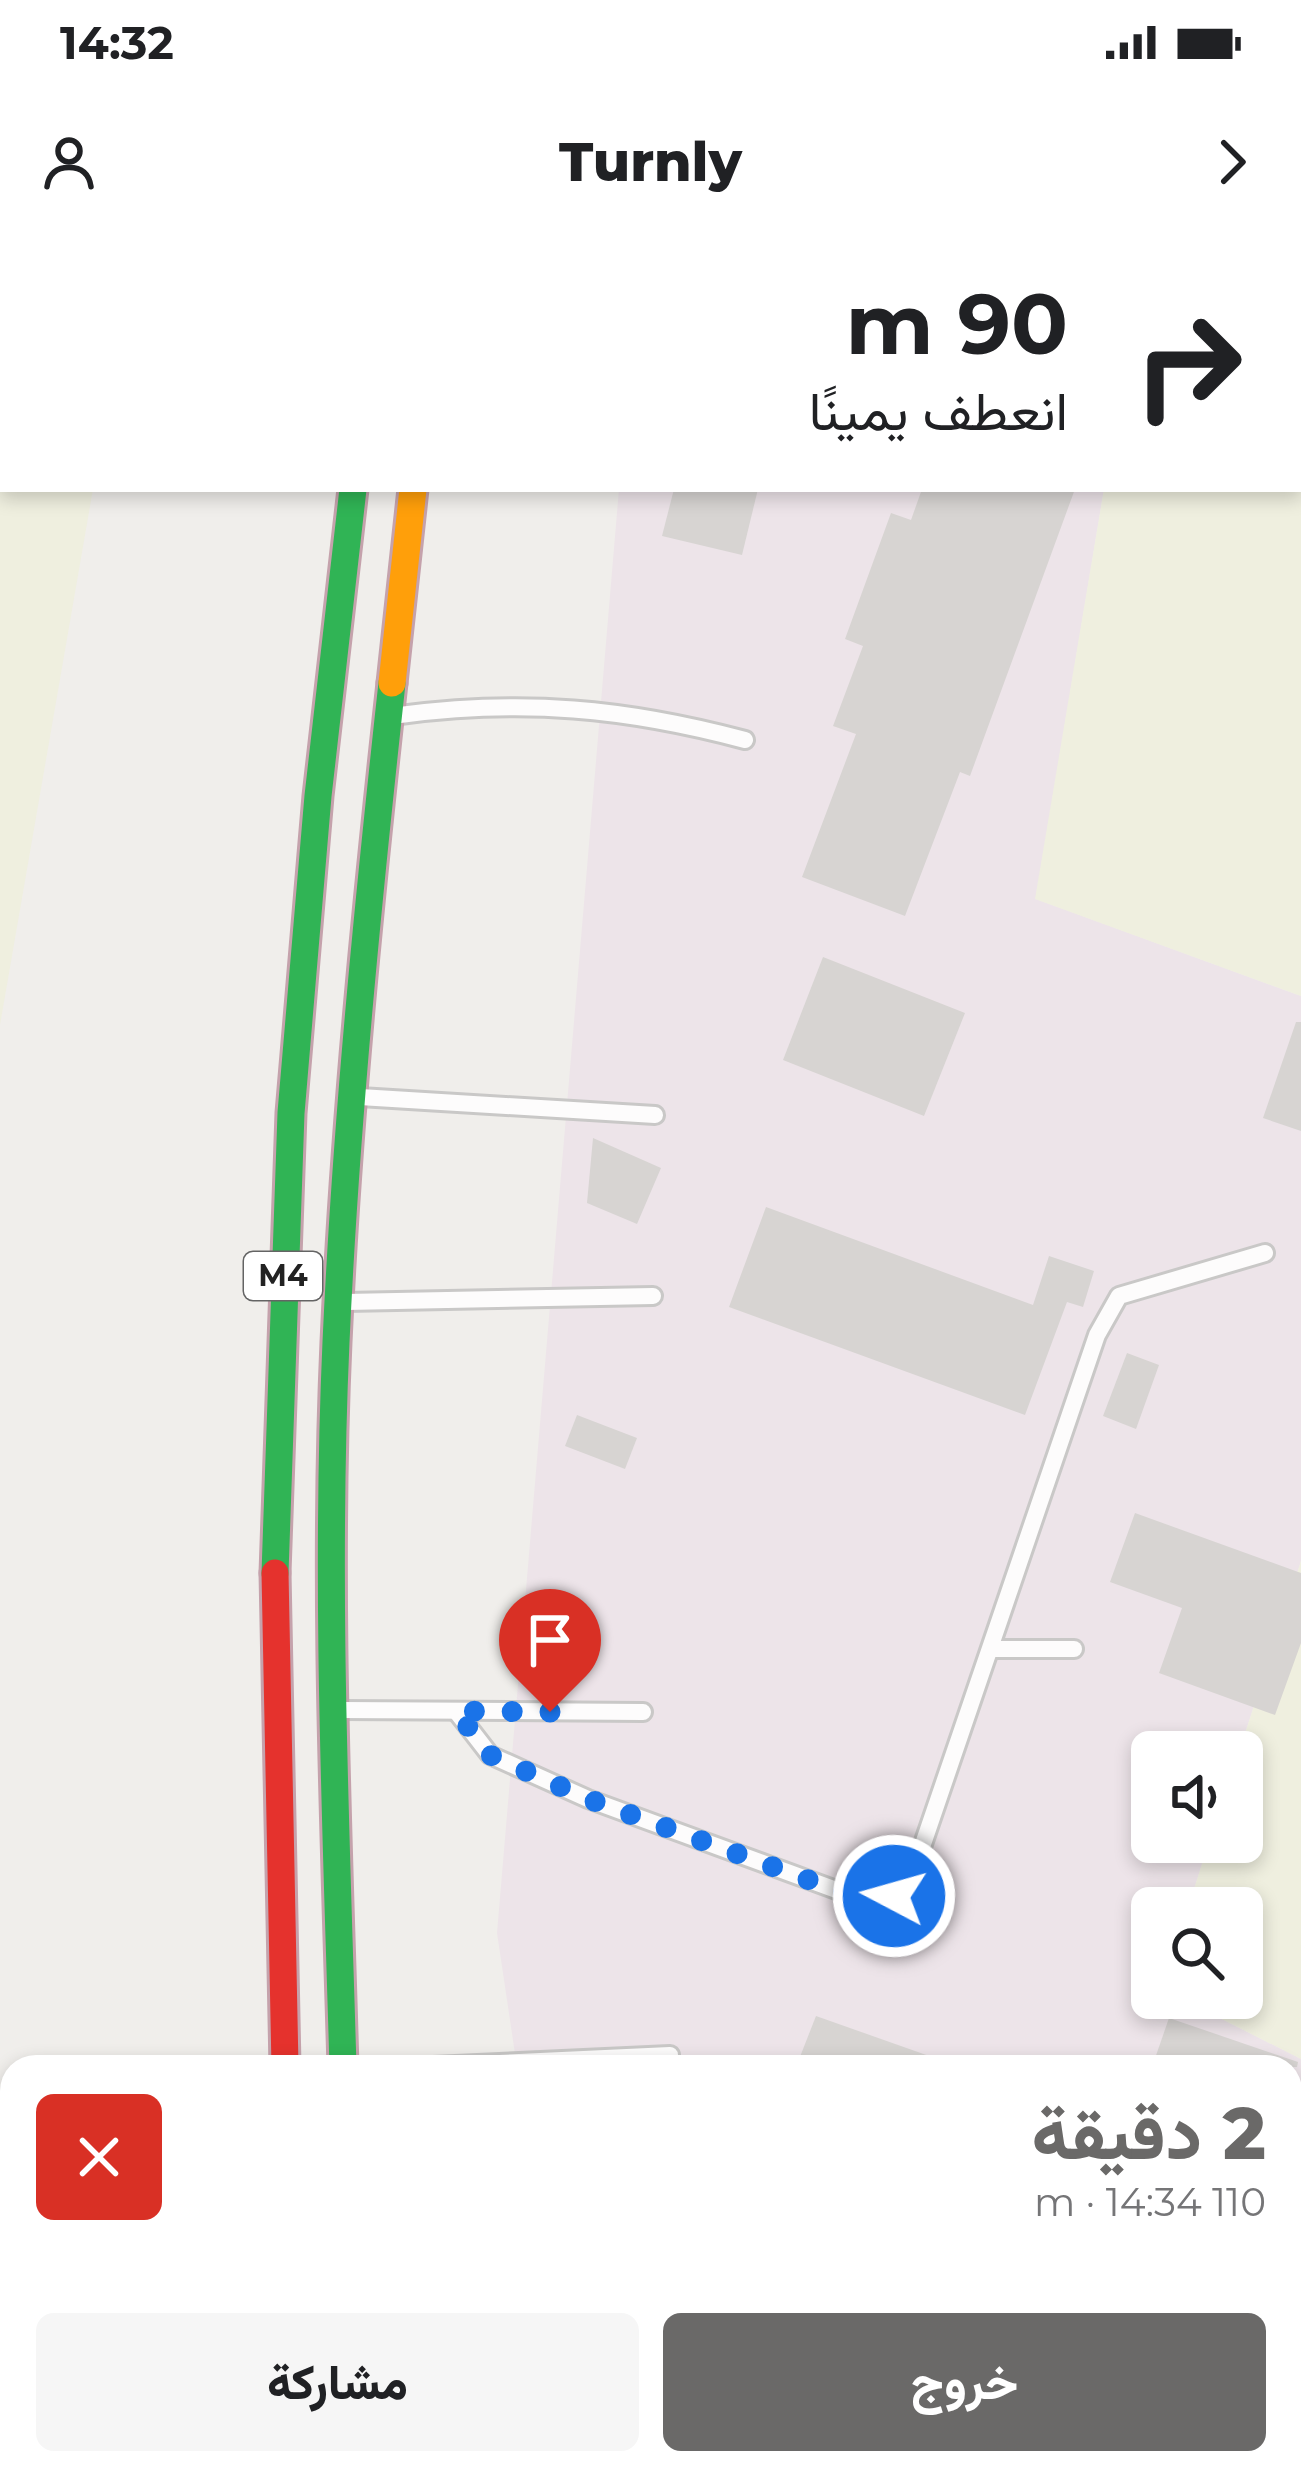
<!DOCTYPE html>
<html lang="ar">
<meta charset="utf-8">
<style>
:root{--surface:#fff;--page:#f6f6f6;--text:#202124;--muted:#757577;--accent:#6a6968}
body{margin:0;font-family:Montserrat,Vazirmatn,sans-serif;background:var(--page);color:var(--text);direction:rtl;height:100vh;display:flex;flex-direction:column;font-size:45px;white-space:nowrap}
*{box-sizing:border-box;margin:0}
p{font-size:39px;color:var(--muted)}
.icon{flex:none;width:66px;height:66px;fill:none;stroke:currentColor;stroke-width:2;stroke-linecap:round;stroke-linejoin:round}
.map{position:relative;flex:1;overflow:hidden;direction:ltr}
.details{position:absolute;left:0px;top:1815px;width:1302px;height:420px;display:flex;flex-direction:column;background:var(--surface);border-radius:36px 36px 0 0;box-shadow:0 6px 18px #0003;direction:rtl}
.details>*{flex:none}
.top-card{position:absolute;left:0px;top:0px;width:1302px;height:252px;box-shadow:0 6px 18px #0003;direction:rtl;background:#fff;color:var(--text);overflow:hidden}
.controls{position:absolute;left:1131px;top:1491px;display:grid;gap:24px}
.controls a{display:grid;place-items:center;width:132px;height:132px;border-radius:18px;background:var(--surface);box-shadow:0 6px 18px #0003;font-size:60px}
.pin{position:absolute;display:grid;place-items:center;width:102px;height:102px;color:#fff;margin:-123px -51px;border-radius:50% 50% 50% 0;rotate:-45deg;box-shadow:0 0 12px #0007}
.pin .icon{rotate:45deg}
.me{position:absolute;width:132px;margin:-66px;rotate:276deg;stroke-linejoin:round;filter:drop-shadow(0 0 9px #0008)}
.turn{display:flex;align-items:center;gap:42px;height:252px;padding:0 36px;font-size:54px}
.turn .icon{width:156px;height:156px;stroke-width:2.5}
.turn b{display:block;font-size:84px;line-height:102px}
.round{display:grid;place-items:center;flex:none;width:126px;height:126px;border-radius:18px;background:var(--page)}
.headline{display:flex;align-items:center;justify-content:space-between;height:204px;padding:0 36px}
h1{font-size:72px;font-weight:800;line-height:90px;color:var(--accent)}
.button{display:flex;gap:24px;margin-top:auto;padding:24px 36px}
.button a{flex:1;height:138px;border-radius:18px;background:var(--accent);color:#fff;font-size:48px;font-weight:800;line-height:138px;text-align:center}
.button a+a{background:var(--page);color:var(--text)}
.status{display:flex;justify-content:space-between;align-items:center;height:84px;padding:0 60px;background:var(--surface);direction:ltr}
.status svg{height:33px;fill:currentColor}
header{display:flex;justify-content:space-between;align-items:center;height:156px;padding:0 36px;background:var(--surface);font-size:54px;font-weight:800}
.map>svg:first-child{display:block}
.industrial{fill:#ede4e9}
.farmland{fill:#efefdf}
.building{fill:#d7d4d2}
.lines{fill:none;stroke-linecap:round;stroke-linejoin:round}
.lane-casing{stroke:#c9c8c7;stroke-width:22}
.fast-casing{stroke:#c5a2ac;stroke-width:33}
.slow-casing{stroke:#c5a2ac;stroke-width:33}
.jam-casing{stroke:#c5a2ac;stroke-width:33}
.lane{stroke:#fdfcfc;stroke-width:16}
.fast{stroke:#30b455;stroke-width:27}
.slow{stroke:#ff9f0a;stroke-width:27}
.jam{stroke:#e5322d;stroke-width:27}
.route{stroke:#1a73e8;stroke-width:21;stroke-dasharray:0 37.8}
.labels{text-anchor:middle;stroke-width:12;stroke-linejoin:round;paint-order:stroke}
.shield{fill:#fff;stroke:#646464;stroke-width:3}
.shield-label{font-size:30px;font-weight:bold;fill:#222}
</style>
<div class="status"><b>14:32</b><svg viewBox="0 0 49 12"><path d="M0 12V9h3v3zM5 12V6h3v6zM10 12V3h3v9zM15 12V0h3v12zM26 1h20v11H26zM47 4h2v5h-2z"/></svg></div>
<header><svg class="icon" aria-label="forward" viewBox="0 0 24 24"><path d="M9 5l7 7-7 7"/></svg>Turnly<svg class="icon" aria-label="person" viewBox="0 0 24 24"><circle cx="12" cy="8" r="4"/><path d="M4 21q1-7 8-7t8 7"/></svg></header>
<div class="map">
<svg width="1301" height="2235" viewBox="0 0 1301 2235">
<rect width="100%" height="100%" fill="#f0eeeb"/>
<path class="industrial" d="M619,249h485l-68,410 265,97v565l-62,191h-87v90h57l-21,66h-36v90h28l121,61v416h-723l-1,-12h713v-396h-773l-20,-134z"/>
<g class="farmland">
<path d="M0,0h135l-132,3v246h90l-93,536z"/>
<path d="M1153,0h148v756l-266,-97 69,-410h195v-246z"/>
<path d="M1301,1321v498l-121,-61h62v-90h-54l21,-66h33l-3,-90z"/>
</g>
<g class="building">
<path d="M674,249h84l-16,66 -80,-19z"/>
<path d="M922,249h153l-105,287 -10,-4 -55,144 -103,-39 54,-143 -23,-8 30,-80 -18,-7 46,-126 20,7z"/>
<path d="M823,717l142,56 -41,103 -141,-56z"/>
<path d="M1296,782h5v109l-38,-13z"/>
<path d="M593,898l68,30 -24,56 -50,-21z"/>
<path d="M766,967l267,98 16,-49 45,15 -11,36 -16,-5 -42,113 -296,-108z"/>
<path d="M1127,1113l32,12 -23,64 -33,-13z"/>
<path d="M577,1175l60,23 -12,31 -60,-23z"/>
<path d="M1135,1273l166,60v70l-26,72 -116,-42 23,-65 -72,-26z"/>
<path d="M816,1776l133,47 -1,4h-152z"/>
<path d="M1169,1778l129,44 -1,5h-145z"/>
</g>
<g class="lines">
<defs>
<g id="lane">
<path d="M400,475c123,-16 225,-7 345,25"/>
<path d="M360,857l295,18"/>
<path d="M346,1062l307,-6"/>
<path d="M993,1409h81"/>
<path d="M341,1470l302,2"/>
<path d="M456,1471l34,44 98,44 251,92c29,8 45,13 70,-6l188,-550 22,-39 146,-43"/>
<path d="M411,1827l259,-12"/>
</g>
<g id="fast">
<path d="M395,0v3"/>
<path d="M455,0v3"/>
<path d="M275,1333l16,-460 27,-317 35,-307"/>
<path d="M343,1827c-7,-241 -18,-484 -7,-725 10,-220 32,-440 56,-659"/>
<path d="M311,2223l1,12"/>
<path d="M371,2223l1,12"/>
</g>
<path id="slow" d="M392,443l21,-194"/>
<path id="jam" d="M275,1333l10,494"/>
</defs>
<use href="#lane" class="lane-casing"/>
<use href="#fast" class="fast-casing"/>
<use href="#slow" class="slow-casing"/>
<use href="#jam" class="jam-casing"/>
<use href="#lane" class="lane"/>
<use href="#fast" class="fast"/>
<use href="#slow" class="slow"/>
<use href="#jam" class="jam"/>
</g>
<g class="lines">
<path class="route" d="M550,1472l-94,-1 34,44 98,44 251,92 37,10 18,-5"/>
</g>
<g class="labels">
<rect class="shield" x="244" y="1012" width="78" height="48" rx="9"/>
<g class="shield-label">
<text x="283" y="1046">M4</text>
</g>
</g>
</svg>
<div class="controls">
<a><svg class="icon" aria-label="sound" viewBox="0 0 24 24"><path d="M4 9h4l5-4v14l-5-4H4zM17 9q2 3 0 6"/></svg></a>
<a><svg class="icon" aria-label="search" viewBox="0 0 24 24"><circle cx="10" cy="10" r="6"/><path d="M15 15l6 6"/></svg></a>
</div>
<div class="pin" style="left:550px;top:1472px;background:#d93025"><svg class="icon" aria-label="arrive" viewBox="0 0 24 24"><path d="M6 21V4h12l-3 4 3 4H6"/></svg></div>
<svg class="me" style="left:894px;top:1656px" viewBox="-20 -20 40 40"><circle r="17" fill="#1a73e8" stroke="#fff" stroke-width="3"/><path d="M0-11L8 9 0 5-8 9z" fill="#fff"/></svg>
<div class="top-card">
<div class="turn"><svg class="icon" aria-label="right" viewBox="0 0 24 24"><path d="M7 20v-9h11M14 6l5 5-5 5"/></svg><div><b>90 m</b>انعطف يمينًا</div></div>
</div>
<section class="details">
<div class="headline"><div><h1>2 دقيقة</h1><p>110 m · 14:34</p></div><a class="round" style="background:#d93025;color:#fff"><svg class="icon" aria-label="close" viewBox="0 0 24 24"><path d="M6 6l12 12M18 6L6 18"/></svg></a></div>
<div class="button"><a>خروج</a><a>مشاركة</a></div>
</section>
</div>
